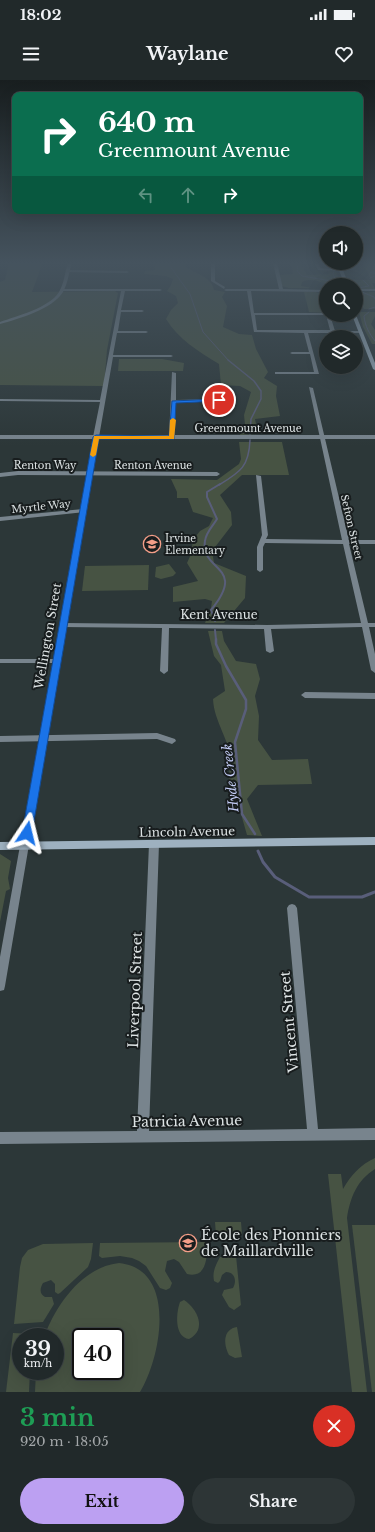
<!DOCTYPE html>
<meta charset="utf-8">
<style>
:root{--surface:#21292a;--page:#2d3536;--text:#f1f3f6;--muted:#a2a6a8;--line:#3e4547;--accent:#bca0f2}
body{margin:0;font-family:"Libre Baskerville",serif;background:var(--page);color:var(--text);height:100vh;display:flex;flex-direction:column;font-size:15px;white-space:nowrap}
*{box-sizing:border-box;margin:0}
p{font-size:13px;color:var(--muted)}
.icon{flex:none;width:22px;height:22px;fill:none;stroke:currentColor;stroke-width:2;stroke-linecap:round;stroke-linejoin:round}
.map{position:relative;height:1312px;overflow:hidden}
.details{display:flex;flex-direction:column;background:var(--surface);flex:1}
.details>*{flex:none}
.hud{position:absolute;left:12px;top:12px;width:351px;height:122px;border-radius:8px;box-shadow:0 4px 16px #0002,0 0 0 1px var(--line);background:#0b6e4f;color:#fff;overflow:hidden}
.controls{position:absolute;left:319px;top:146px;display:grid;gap:8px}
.controls a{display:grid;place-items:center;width:44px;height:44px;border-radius:50%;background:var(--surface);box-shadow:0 4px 16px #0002,0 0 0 1px var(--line);font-size:20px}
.speed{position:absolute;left:12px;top:1248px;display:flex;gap:8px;font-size:20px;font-weight:700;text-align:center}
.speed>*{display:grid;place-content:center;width:52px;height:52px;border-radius:50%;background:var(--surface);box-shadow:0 4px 16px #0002,0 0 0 1px var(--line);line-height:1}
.speed small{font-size:10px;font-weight:400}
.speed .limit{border:2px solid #111;border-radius:6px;background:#fff;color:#111}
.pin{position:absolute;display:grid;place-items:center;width:34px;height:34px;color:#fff;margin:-17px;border:2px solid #fff;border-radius:50%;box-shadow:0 1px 4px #0007}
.me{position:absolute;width:44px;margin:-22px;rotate:10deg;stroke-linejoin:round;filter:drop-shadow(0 0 3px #0008)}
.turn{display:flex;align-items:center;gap:14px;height:84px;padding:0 20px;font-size:18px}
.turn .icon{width:52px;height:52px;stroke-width:2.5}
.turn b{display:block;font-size:28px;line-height:34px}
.lanes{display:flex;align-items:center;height:38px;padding:0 20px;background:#0003;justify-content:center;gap:20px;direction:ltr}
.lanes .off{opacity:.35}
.round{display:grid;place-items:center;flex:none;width:42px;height:42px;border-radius:21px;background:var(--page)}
.head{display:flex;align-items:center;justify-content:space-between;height:68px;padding:0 20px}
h1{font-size:24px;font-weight:800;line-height:30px;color:#1e9e55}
.cta{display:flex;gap:8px;margin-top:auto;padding:8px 20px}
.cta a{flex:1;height:46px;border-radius:24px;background:var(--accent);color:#111;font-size:16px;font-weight:800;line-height:46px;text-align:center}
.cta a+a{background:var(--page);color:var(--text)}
.status{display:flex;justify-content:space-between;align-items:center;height:28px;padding:0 20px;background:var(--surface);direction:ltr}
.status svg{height:11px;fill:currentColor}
header{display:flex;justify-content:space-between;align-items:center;height:52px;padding:0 20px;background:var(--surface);font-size:18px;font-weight:800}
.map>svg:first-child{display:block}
.green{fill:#475343;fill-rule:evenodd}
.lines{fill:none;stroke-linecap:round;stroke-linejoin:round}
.stream-far4{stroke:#595e7a;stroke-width:1}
.stream-far3{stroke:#595e7a;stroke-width:1.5}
.stream-far2{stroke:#595e7a;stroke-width:2}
.stream-far1{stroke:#595e7a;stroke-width:2.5}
.stream{stroke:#595e7a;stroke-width:3}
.minor{fill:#78848d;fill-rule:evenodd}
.tertiary{fill:#78848d;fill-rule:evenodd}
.secondary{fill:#9eb1c0;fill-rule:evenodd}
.route{fill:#1a73e8;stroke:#114b97}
.slow{fill:#f59e0b}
.labels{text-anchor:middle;stroke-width:4;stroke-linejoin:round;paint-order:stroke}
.far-street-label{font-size:10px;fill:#dde3e4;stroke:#181d1e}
.far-poi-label{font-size:10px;fill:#dde3e4;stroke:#181d1e;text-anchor:start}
.street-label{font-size:12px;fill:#dde3e4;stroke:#181d1e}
.water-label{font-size:13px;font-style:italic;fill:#c3ccf6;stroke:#181d1e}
.near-street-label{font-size:14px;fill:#dde3e4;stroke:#181d1e}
.near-poi-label{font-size:14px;fill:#dde3e4;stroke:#181d1e;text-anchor:start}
</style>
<div class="status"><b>18:02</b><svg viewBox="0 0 49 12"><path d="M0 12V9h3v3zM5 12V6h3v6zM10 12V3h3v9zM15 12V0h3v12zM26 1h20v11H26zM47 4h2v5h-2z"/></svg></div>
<header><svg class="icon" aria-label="menu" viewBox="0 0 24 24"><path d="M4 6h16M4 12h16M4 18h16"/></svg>Waylane<svg class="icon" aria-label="heart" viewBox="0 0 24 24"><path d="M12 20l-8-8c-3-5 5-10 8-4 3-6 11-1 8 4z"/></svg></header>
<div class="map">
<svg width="375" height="1312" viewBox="0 0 375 1312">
<rect width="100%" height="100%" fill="#2c3738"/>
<g class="green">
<path d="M9,182h34l-11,30 83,-1 3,2 -11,57 -3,36 -104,-1v-103l5,-2z"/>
<path d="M154,182h34l-3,4c10,8 26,10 29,24l11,2 -3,5 5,9 -4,21 16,7 13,1 4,14 12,23 -4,6 13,8 -1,10 4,20 -25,3 3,15 -18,1 5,-10 -1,-10 7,-23 -11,-6 -19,-1 -2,-21c-21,-13 -40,-24 -53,-45l5,-9 7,-7 -2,-7 -9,-5 4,-6 2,-6 -7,-3 -22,-2 1,-3 10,-1z"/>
<path d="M290,182h12l-1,3 4,3 -1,2 3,5 22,-1 -1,-4 8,1 5,14c-3,0 -7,1 -10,0 -9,-2 -19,-8 -29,-3l-1,4 11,2h-23l-7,-2 -3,-11 14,-1 -1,-6 -3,-4z"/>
<path d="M363,182h12v21h-3l3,6h-19v-4h-3l-1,-5h19z"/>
<path d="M304,212h12l10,5v16l-17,-1z"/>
<path d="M375,212v17h-11l-4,-6 -3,-10z"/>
<path d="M359,232h16v4l-4,8 4,6v14h-3l-9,-17z"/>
<path d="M119,279h43l22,4 -1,8h-65z"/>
<path d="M239,362h43l7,33h-47l-22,20 11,17 1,13 -20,26 2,12 32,13 -1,22 -21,25h-19l6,-15 1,-7 -7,-2 -32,3v-15l25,-6 -11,-18 4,-9 2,-14 7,-9 9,-5 4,-8 -20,-6 -5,-14h-11v-6l-6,-13 46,1 22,-16 2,-5z"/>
<path d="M169,484l7,9 -3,3 -12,3 -6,-2 1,-10z"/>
<path d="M149,485l-1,25 -66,1 3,-25z"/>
<path d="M208,551h14l2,10 12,20 20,3 4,15 -5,17 4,20 -1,24 14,20 36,-1 4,25 -54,1 -11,14 15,37 -15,-1 -14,-49 -5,-9c1,-5 3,-10 3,-15 -1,-22 -17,-40 -18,-63l12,-8 -4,-26 -7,-9z"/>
<path d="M0,774l11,7 -3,17 2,11 -4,2 -6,31z"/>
<path d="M375,1078v11c-18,11 -25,29 -28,49l20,174h-15l-24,-218h13l2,15c8,-14 17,-24 32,-31z"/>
<path d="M215,1142h26l1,12 -26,1z"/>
<path d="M352,1145h23v167h-3z"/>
<path d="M207,1162c0,13 1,37 -20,32l-8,-12 -5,-3 -7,2 -2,10 7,12 -2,5 -4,2 -6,-2 -14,-22 -7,-5 -7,-3 -12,-2 -18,2 -3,-2 1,-13z"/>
<path d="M93,1163l-2,16 -3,8 -28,26 -2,1 -3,-2v-8l-4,-4 -8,3c-3,5 -4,11 2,14h7l2,7 -11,18 -29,2 6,-57 2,-9 6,-8 15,-6z"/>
<path d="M236,1176l5,49 -7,5 -5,-3 -7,-12 2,-5 9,-2c4,-7 2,-16 -7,-16l-4,3 -2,6 -2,2 -4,-2c-2,-10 2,-16 6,-24z"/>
<path d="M119,1183c59,6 42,95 21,129h-105l1,-21h19v-34h-11c12,-32 38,-70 75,-74zM81,1257h34v34h-34z"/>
<path d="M184,1220c14,9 23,30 5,39 -15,-2 -13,-26 -9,-37z"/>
<path d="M237,1247l5,30 -7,1 -6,-3c-6,-11 -6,-26 8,-28z"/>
<path d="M13,1253l19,1 2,3h-13v34h9l-1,21h-23z"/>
</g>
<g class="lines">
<g class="stream-far4">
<path d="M167,182l23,32 13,38 26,29"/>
<path d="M296,182l2,7 -1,2 5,5 35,6"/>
<path d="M369,182l6,2"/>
<path d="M330,183l3,4"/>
<path d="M375,187h-5l5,2"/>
<path d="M334,191l-1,3 4,8"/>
<path d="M375,192h-5l5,2"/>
<path d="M370,198l5,-2"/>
<path d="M354,205h4l1,3"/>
<path d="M359,208l10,-2 -6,-6"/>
<path d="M362,212l12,5 1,2"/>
<path d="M369,229l6,-2"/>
<path d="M369,232l-5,4c1,10 5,17 11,25"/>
</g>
<g class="stream-far3">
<path d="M228,280l26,21 7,10v8l-10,20 -1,15"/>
<path d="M219,405c21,-13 30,-18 31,-45"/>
</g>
<g class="stream-far2">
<path d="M215,541l-4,-11c37,-45 -11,-38 -6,-69 1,-9 8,-15 12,-22l-10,-22v-5l13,-8"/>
<path d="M215,550l1,10"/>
</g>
<path class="stream-far1" d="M216,559v5l10,22 20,34v9l-11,33 7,72 13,20"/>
<path class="stream" d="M258,771l5,11 12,15 34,20h53l13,-5"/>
<g class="minor">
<path d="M211,182h66l6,27 43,1v2l-75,-1 3,22h72v2h4l5,16h24l2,1 -2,1h-51l11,41h-44v-2h39l-4,-18h-18l-2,-1 2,-1h17l-5,-19 -50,-1 -7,-41h-21l-2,-1 2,-1h53l-6,-26 -58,1v17l10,6 -1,2 -13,-8zM255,235h71l4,15h-73z"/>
<path d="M314,182h4l2,6 23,2 -2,1 -23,-1z"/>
<path d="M67,190l60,1 2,1 -2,1 -61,-1z"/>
<path d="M61,209h99l2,1 -2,1h-35l-4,19h21l2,1 -2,1h-21l-3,19h28l2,1 -2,1h-29l-4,22h58l2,1 -2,1h-58l-14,80 -3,2 -3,-2 7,-35 -100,-1v-2l100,1 21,-109h-61z"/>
<path d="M172,292l4,1v27l43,-1 2,1 -2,1 -44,2v34l-3,2 -3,-2z"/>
<path d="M309,307l4,1 36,152h26v4h-26l19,79h7v4h-6l6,27v19l-4,-3 -9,-43 -91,2 3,22 -4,2 -4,-2 -2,-22 -95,-1 -1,43 -4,3 -4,-3 2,-43 -101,-1 -1,-2 3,-2 204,2 94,-2 -18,-79 -78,-1 -2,4v23l-3,2 -3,-2v-23l5,-12 -6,-60 5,1 7,59 -2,4 76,1z"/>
<path d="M18,391l199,1 3,2 -3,2 -199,-1 -18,2v-4z"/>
<path d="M83,429l2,1v2l-85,9v-4z"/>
<path d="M0,579h57l4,2 -4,2h-57z"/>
<path d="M305,612l70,1v6l-70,-1 -4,-3z"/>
<path d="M157,653l18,6 1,2 -4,3 -15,-5 -157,3v-6z"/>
<path d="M154,760l3,1 2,3 -10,287 158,-2 -20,-221 2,-3 3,-1 3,1 2,3 21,221 57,-1v12l-375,4v-12l137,-1 12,-287 2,-3z"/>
</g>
<g class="tertiary">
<path d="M68,182h4c-3,10 -4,21 -9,30 -10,17 -45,27 -63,32v-2c17,-6 49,-14 59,-30 5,-8 6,-20 9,-30z"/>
<rect x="356" y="209" width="19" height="2"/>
<path d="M0,355h375v4h-277l-93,547 -1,4 -4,1v-34l93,-518h-93z"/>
</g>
<g class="secondary">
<path d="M336,183h4l9,22h-4z"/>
<path d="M352,235h4l19,48v7l-2,-1z"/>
<path d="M375,757v8l-375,5v-8z"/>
</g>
</g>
<linearGradient id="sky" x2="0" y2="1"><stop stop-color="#181e1f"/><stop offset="0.5" stop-color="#45535e"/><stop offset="1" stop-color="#45535e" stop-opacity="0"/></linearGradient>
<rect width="375" height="366" fill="url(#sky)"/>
<path class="route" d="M219,319h2v2l-45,2 -2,36h-75l-67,394 -2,3 -3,1 -4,-1 -1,-3 71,-396 3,-2 73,1 3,-35z"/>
<path class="slow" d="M173,338l3,2 -2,19h-75l-3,16 -3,2 -3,-2 4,-19h75l1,-16z"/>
<defs>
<symbol id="school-ring" viewBox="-11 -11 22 22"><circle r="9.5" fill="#181d1e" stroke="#f49e88" stroke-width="1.5"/><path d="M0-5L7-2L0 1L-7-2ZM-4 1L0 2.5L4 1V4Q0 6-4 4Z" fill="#f49e88"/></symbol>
</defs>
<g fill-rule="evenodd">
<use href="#school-ring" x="142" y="454" width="20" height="20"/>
<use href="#school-ring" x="178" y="1153" width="20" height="20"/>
</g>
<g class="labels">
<g class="far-street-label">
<text x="248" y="352">Greenmount Avenue</text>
<text x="45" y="389">Renton Way</text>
<text x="153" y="389">Renton Avenue</text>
<text transform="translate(41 426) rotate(-6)" y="4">Myrtle Way</text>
<text transform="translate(352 447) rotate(77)" y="4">Sefton Street</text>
</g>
<g class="far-poi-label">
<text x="165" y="462">Irvine<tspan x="165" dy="12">Elementary</tspan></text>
</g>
<g class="street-label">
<text x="219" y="539">Kent Avenue</text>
<text transform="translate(48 556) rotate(-80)" y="4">Wellington Street</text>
<text transform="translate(187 752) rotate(-1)" y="4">Lincoln Avenue</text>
</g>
<g class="water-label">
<text transform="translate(230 698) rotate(-96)" y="5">Hyde Creek</text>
</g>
<g class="near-street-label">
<text transform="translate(135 910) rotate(-88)" y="5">Liverpool Street</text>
<text transform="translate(289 942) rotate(-95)" y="5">Vincent Street</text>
<text transform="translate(187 1041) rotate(-1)" y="5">Patricia Avenue</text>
</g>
<g class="near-poi-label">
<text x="201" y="1160">École des Pionniers<tspan x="201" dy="16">de Maillardville</tspan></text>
</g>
</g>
</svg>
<div class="controls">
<a><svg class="icon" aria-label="sound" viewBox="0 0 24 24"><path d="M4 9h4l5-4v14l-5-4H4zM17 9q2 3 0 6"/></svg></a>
<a><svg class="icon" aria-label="search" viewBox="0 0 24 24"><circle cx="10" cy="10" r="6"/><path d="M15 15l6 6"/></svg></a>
<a><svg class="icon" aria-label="layers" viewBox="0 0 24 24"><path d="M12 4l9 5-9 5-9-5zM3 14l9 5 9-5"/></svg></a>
</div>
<div class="speed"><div>39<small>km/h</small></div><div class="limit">40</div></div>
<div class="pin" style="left:219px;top:320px;background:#d93025"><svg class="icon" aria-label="arrive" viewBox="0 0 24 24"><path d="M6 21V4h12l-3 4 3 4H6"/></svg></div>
<svg class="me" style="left:27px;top:753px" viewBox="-20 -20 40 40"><path d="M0-17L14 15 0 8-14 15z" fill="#1a73e8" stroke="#fff" stroke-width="4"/></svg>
<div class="hud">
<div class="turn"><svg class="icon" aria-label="right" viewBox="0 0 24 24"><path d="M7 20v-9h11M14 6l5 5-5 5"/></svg><div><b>640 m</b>Greenmount Avenue</div></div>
<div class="lanes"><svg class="icon off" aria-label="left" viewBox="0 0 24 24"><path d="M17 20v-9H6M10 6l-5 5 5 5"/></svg><svg class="icon off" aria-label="ahead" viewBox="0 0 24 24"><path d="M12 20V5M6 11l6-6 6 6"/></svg><svg class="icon" aria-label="right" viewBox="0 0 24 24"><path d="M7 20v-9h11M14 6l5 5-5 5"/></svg></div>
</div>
</div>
<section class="details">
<div class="head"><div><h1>3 min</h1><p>920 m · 18:05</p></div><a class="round" style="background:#d93025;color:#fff"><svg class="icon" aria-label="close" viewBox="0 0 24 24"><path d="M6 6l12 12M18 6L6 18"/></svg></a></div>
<div class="cta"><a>Exit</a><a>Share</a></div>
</section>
